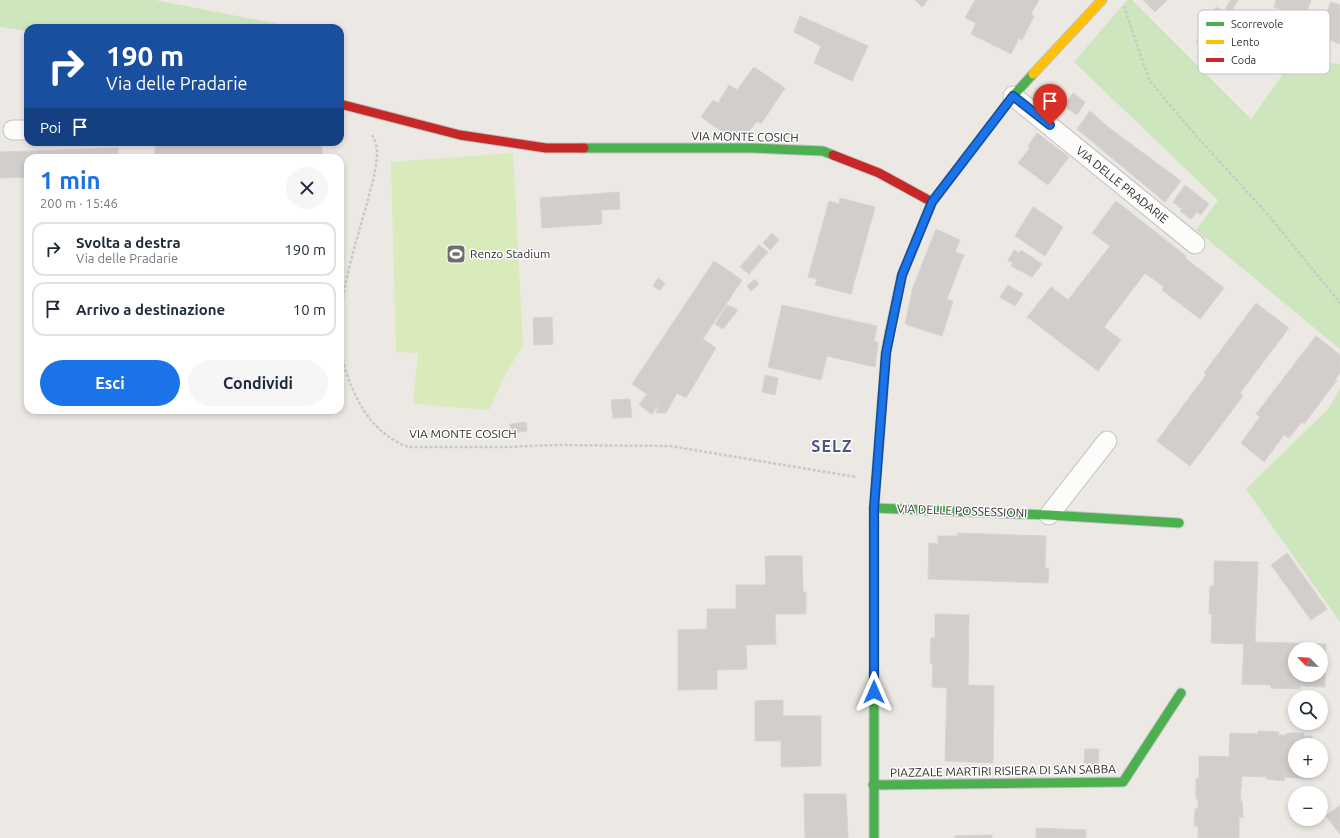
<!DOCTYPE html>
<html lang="it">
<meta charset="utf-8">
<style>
:root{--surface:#fff;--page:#f6f6f7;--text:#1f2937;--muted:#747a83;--line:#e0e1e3;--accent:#1a73e8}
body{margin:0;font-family:Ubuntu,sans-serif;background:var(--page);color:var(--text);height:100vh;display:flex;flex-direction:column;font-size:15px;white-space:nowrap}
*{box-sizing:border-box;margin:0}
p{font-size:13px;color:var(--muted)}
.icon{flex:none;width:22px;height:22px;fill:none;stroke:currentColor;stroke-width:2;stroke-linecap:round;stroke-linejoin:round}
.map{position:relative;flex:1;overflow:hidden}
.side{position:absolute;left:24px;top:154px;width:320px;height:260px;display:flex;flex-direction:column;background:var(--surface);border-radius:12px;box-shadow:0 2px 6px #0003}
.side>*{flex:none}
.guide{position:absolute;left:24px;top:24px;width:320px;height:122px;border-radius:12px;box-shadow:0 2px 6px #0003;background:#1a4fa0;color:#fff;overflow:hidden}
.needle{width:26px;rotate:295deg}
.buttons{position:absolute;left:1288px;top:642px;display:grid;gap:8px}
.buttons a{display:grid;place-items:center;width:40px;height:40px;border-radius:50%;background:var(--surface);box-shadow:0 2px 6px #0003;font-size:20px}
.pin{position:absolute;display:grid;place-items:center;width:34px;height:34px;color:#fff;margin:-41px -17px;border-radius:50% 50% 50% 0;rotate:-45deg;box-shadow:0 0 4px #0007}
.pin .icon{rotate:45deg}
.me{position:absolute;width:44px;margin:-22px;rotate:0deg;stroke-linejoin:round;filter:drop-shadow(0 0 3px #0008)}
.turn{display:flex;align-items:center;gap:14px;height:84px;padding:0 16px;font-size:18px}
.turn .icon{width:52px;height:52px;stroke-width:2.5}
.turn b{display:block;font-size:28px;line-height:34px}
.then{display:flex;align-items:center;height:38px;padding:0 16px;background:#0003;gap:8px;font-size:15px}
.round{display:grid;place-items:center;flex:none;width:42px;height:42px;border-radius:21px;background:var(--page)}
.head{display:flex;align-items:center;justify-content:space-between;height:68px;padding:0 16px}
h1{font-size:24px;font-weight:700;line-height:30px;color:var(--accent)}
.button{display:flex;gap:8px;margin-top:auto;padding:8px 16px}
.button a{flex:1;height:46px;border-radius:24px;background:var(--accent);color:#fff;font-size:16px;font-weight:700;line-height:46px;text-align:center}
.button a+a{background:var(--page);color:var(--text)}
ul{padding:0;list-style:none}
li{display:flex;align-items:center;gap:12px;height:54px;margin:0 8px 6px;padding:0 8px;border:2px solid var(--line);border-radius:12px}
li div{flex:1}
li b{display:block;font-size:15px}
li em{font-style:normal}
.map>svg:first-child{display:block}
.green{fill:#cee6be}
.pitch{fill:#d9eabb}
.building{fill:#d1cecb;stroke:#d7d4d0;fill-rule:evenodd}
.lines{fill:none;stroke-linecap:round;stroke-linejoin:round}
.street-casing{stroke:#c5c4c5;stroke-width:21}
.fast-casing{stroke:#c5c4c5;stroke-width:11}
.slow-casing{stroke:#c5c4c5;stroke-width:11}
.jam-casing{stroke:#c5c4c5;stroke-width:11}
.path{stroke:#c9c9c8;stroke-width:2.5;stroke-dasharray:3 2;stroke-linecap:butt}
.street{stroke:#fcfcfb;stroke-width:19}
.fast{stroke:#4caf50;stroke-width:9}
.slow{stroke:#ffc107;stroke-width:9}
.jam{stroke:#c62828;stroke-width:9}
.route-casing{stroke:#114b97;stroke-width:10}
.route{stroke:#1a73e8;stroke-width:7}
.labels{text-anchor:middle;stroke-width:3;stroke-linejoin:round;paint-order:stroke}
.street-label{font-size:12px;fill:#2e2e2e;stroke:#fff}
.poi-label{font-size:12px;fill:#2e2e2e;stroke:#fff;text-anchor:start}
.district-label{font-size:16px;font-weight:bold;letter-spacing:1px;fill:#4d5680;stroke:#fff}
.key{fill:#fff;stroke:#c0c0c0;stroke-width:1}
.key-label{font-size:11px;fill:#2e2e2e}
</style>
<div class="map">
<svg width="1340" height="838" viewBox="0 0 1340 838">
<rect width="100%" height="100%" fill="#ece8e4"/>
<g class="green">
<path d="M0,0h155l144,28h-271v3l-28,-4z"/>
<path d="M1127,0h5l119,119 42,-59 47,4v285l-144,-119 22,-30 -144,-138z"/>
<path d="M1340,389v233l-94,-133 82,-80z"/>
</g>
<path class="pitch" d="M513,153l10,193 -17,27 -17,37 -76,-6 5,-51 -22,-1 -5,-190z"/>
<g class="building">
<path d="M915,0h13l-6,7z"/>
<path d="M975,0h64l-8,14 3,2 -12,24 -3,-2 -8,16 -40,-20 5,-11 -11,-5z"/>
<path d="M1143,0h24l-12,12z"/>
<path d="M1230,0h8l-8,14 -7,21 5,3 -14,23 -14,-8 4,-7 -8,-4 20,-35 8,5z"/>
<path d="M1276,0h35l-4,11 -5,-1 -2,6 -12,-6 -1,2 -13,-5z"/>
<path d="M1331,2l9,3v39l-23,-9z"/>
<path d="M800,16l68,30 -16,35 -38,-18 7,-17 -27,-14z"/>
<path d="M754,67l31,21 -24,36 -4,-3 -13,17 -6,-4 -5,5 -32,-22 12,-17 5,3 11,-18 8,5z"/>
<path d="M1073,93l12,9 -8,13 -13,-9z"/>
<path d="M1090,111l18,16 -13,17 -18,-15z"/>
<path d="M1108,127l73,54 -16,21 -70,-58z"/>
<path d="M1037,133l32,24 -21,28 -30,-22 12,-15 -2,-2z"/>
<rect x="155" y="142" width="167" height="16"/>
<path d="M118,148v10h-90v19l-28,1v-26z"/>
<path d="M1185,185l24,19 -8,11 -4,-3 -6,7 -11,-8 2,-2 -9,-7z"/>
<path d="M619,192l1,17 -19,1 1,14 -60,4 -2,-30z"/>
<path d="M840,198l35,9 -24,87 -36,-9 2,-6 -9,-2 21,-76 10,3z"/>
<path d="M1116,201l70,55 -1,2 39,30 -24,31 -38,-29 2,-3 -19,-14 -41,54 17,13 -23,31 -71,-54 24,-30 17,13 42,-54 -18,-13z"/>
<path d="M1033,207l30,20 -18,29 -30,-20z"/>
<path d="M936,229l24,11 -5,12 9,3 -17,44 6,2 -11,35 -37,-12 8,-37z"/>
<path d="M772,233l7,7 -9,10 -7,-7z"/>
<path d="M759,245l9,7 -19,22 -9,-7z"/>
<path d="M1014,250l5,3 2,-3 21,14 -10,13 -21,-11 2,-3 -5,-3z"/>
<path d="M714,261l28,19 -82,123 -28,-19z"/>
<path d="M658,278l7,5 -5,7 -7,-4z"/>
<path d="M755,279l4,5 -8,7 -4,-5z"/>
<path d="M1008,285l15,9 -8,12 -15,-9z"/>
<path d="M1256,303l33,25 -49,65 3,3 -53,70 -33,-25 49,-66 -2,-2z"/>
<path d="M727,305l11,5 -15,19 -8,-5z"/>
<path d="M782,305l95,21 -3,15 4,2 -3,24 -48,-11 -6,24 -53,-13z"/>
<path d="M552,317l1,27 -19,1 -1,-27z"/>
<path d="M1316,336l24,19v18l-5,6 2,1 -33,44 -2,-2 -13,16 -5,-3 -20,27 -23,-19 19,-26 -4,-3z"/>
<path d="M703,339l13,9 -30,50 -9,-5 -11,20h-10l4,-10z"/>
<path d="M765,375l13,3 -3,17 -13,-3z"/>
<path d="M647,394l13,9 -8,11 -13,-9z"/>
<path d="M630,399l2,18 -19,1 -2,-18z"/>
<path d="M526,422l1,9 -16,2 -1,-9z"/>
<path d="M958,533l88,3 -1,32h4l-1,15 -120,-4 1,-36 9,1v-8h20z"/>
<path d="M1287,553l40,56 -16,11 -40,-55z"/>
<path d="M765,556h37l1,36h3v22h-31l1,30 -30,1 1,24 -30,1v19l-39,1v-60l29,-1v-20h29v-24h30z"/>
<path d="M1214,561l44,1 -3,80 71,2 -1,43 -25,-1v3l-29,-1v-3l-29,-1 2,-40 -33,-1 1,-29h-3l1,-28h4zM1295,649h26v26h-26z"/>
<path d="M935,614l34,1 -1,70 26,1 -1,77 -48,-2 2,-73 -15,-1 1,-23 -3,-1 1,-25h4z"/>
<path d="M783,700v16h38v50l-40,1v-26h-26v-40z"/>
<path d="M1258,731l21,1 -1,3h9v-2h17v3h8v9h-17v26h16v8l-26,-2 -1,4 -17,-2v-2l-25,-1 -2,25h2l1,17 -4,-1v21h-41v-12h-4l1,-17 3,-1v-9h-2v-20l3,-1v-22l30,1 1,-24 28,1z"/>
<path d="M1085,749h14l-1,15 -14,-1z"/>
<path d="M804,794h42l2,44h-43z"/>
<path d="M1340,805v29l-14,-18z"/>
<path d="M1036,828l50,2v8h-50z"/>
<path d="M992,835v3h-37v-2z"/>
</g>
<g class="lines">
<defs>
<g id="street">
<path d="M1013,96l182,148"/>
<path d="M13,130h15"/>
<path d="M1049,515l58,-74"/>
</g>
<g id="fast">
<path d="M584,148h168l71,3 10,4"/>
<path d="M890,331l12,-56 30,-73 81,-106 20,-22"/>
<path d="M874,508l175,7 130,8"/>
<path d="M874,522v316"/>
<path d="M873,785l250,-3 58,-89"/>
</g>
<path id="slow" d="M1033,74l69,-74"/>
<g id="jam">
<path d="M340,104l120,31 86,13h38"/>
<path d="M833,155l46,18 53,29"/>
<path d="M874,522v-14l12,-155 4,-22"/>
</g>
</defs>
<use href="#street" class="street-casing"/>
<use href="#fast" class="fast-casing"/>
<use href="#slow" class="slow-casing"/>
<use href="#jam" class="jam-casing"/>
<g class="path">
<path d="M1124,6l25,74 42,50 79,87 70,86"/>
<path d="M372,135c3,4 5,12 5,17 0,17 -6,35 -10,51 -10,37 -23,74 -26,113 -2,31 0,47 13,76 12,26 27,44 54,55h98l50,-2 114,1 186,31"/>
</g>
<use href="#street" class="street"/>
<use href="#fast" class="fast"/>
<use href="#slow" class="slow"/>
<use href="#jam" class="jam"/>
</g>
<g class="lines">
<defs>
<path id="route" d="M874,692v-184l12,-155 16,-78 30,-73 81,-106 37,29"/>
</defs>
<use href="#route" class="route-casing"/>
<use href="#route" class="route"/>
</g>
<defs>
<symbol id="stadium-square" viewBox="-11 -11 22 22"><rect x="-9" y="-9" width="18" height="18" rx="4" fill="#706f6e" stroke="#fff"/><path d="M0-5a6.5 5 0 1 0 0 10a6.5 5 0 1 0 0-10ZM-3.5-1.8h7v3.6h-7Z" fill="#fff"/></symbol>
</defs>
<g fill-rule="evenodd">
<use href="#stadium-square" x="445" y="243" width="22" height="22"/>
</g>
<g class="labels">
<g class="street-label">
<text transform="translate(745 137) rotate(1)" y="4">VIA MONTE COSICH</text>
<text transform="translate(1122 185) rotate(39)" y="4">VIA DELLE PRADARIE</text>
<text x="463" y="438">VIA MONTE COSICH</text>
<text transform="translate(962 511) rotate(2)" y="4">VIA DELLE POSSESSIONI</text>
<text transform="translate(1003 771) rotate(-1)" y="4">PIAZZALE MARTIRI RISIERA DI SAN SABBA</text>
</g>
<g class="poi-label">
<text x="470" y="258">Renzo Stadium</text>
</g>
<g class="district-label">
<text x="832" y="452">SELZ</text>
</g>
</g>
<rect x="1198" y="10" width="132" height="64" rx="6" class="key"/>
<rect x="1206" y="22" width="18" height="4" fill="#4caf50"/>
<rect x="1206" y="40" width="18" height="4" fill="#ffc107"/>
<rect x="1206" y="58" width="18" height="4" fill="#c62828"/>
<g class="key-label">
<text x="1231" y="28">Scorrevole</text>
<text x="1231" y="46">Lento</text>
<text x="1231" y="64">Coda</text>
</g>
</svg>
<div class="buttons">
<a><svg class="needle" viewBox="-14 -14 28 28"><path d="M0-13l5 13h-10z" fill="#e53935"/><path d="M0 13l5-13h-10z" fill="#747a83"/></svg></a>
<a><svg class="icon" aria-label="search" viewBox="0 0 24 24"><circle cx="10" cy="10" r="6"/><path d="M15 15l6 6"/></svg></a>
<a>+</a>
<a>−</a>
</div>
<div class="pin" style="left:1050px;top:125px;background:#d93025"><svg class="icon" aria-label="arrive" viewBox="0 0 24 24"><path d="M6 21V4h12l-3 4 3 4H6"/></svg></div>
<svg class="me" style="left:874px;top:692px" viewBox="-20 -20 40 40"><path d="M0-17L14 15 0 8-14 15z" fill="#1a73e8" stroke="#fff" stroke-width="4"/></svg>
<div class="guide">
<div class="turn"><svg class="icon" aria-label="right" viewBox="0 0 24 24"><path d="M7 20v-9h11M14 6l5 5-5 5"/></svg><div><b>190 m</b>Via delle Pradarie</div></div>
<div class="then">Poi<svg class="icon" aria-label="arrive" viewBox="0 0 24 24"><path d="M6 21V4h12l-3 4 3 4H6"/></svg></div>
</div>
<section class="side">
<div class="head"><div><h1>1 min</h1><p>200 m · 15:46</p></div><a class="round"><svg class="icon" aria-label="close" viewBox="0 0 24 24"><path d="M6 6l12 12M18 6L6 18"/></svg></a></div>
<ul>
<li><svg class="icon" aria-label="right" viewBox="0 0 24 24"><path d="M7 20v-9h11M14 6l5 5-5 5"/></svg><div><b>Svolta a destra</b><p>Via delle Pradarie</p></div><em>190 m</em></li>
<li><svg class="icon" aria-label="arrive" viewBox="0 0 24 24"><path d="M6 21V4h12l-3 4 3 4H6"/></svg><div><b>Arrivo a destinazione</b></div><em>10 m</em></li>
</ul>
<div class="button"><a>Esci</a><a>Condividi</a></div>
</section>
</div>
